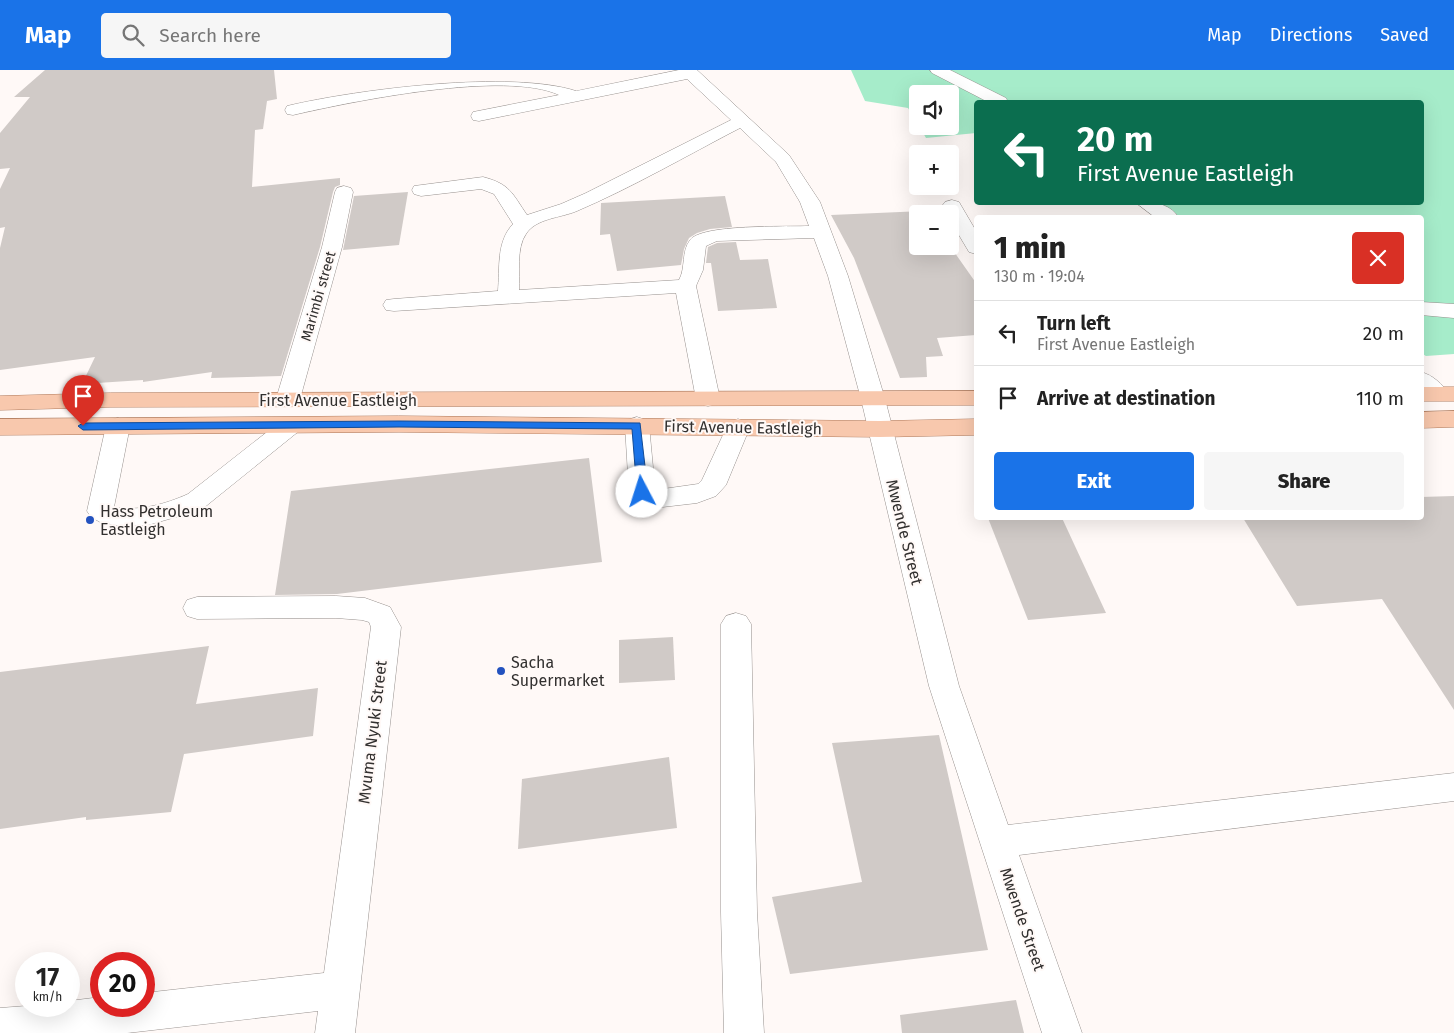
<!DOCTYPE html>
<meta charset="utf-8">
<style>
:root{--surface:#fff;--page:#f6f6f6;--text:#222;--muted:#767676;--line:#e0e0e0;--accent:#1a73e8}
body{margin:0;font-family:"Fira Sans",sans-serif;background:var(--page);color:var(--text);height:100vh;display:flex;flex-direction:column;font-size:19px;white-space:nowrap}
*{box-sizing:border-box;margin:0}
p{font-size:16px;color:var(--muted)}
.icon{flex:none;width:28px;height:28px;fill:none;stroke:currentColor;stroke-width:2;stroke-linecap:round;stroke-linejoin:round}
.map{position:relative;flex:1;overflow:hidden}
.side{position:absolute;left:974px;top:145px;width:450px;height:305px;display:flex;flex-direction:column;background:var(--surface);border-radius:5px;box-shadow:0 5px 20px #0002}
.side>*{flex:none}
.top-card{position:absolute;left:974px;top:30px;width:450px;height:105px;border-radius:5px;box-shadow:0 5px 20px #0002;background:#0b6e4f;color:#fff;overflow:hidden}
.controls{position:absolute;left:909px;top:15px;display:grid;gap:10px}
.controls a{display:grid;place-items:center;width:50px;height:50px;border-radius:5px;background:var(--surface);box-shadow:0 5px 20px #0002;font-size:25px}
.speed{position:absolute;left:15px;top:882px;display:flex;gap:10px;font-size:25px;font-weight:700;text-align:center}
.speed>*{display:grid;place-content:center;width:65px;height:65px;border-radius:50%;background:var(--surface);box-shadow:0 5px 20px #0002;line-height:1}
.speed small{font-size:12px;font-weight:400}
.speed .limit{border:8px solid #d22;background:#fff;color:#111}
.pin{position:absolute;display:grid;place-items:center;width:42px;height:42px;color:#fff;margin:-51px -21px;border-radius:50% 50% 50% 0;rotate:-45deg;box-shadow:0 0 5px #0007}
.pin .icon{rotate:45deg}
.me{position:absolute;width:55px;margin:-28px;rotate:355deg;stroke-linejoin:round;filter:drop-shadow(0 0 4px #0008)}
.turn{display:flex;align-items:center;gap:18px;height:105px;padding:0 20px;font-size:22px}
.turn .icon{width:65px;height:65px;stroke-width:2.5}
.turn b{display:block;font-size:35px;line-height:42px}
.round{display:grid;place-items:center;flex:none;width:52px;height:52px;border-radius:5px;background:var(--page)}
.summary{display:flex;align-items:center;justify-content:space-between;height:85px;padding:0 20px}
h1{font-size:30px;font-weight:800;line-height:38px}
.cta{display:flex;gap:10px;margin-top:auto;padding:10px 20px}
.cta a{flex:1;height:58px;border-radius:5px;background:var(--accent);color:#fff;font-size:20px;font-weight:800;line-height:58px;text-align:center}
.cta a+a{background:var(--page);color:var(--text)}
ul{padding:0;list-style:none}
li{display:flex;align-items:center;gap:15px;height:65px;padding:0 20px;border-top:1px solid var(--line)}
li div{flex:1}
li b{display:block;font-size:19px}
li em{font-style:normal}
header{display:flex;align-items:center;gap:30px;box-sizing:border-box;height:70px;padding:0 25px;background:var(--accent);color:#fff}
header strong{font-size:24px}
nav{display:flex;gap:28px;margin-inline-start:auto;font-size:18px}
.search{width:350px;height:45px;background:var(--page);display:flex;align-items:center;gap:12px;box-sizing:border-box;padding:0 18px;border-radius:5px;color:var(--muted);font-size:19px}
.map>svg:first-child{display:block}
.green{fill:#a6ecca}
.building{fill:#d0cac7}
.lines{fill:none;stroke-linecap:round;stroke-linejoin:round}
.minor-casing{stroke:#97918e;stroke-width:1}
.major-casing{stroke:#b07b5d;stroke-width:1}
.minor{fill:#fff;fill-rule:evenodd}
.major{fill:#f8c8ad;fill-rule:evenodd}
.route{fill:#1a73e8;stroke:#114b97}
.poi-dot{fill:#2352bf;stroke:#fff9f7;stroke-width:2}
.labels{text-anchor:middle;stroke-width:4;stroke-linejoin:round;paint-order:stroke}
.far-street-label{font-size:14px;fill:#32302f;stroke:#fff9f7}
.street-label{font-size:16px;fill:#32302f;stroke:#fff9f7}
.poi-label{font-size:16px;fill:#32302f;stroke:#fff9f7;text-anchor:start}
</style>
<header>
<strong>Map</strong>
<div class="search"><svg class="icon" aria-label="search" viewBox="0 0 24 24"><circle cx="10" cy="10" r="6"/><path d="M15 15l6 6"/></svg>Search here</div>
<nav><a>Map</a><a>Directions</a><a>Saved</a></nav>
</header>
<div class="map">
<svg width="1454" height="963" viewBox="0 0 1454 963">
<rect width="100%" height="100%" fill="#fff9f7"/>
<path class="green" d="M851,0h603v284l-28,2 -5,-3v-135l-243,-1 -27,-14 270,-1v-100h-445v31l-50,5 -7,-12h31v-32h-32l-1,29 -9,-15 -43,-7z"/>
<g class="building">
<path d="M45,0h229l3,29 -10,2 -4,28 -8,1 -3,57 88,-9v7l-5,2 -2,5 -13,55 -39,129 -70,2 1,-6 -69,10v-2l-61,4 13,-27 -95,13v-122l5,-21 -5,1v-39l10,-21 -10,1v-36l30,-36h-16z"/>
<path d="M408,122l-9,53 -56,5 11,-54z"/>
<path d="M725,126l7,31 -22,2 -13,4 -8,5 -5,11 -3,16 -64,6 -7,-37 -10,1 1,-32z"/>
<path d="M923,141l1,3h-6v32h32l26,37v52l-39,3 6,18 -17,1 1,20 -27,1 -46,-120 -23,-43z"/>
<path d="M736,172l4,18 28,-1 9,49 -59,3 -7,-48h-5l2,-16 9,-4z"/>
<path d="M589,388l13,104 -265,32 -62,1 16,-104z"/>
<path d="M1454,426v214l-72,-111 -85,7 -54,-88h178v-21z"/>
<path d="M988,448h74l44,95 -78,7z"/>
<path d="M673,567l2,43 -56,3v-43z"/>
<path d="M209,576l-13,58 122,-16 -5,48 -129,18 -13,58 -85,8v-3l-86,12v-157z"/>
<path d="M939,665l49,215 -198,24 -18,-77 90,-15 -30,-139z"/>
<path d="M669,687l8,71 -159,21 4,-70z"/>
<path d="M1016,930l8,33h-122l-2,-18z"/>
</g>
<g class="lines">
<defs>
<g id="minor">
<path d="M679,0h18l92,85 31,47 28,74 37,123 74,287 49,139 446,-52v28l-435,54 63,178h-40l-113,-347 -68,-287 -33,-123 -14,-38 -97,3 -11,5 -3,24 -7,16 24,113 -4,5 -8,2 -8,-2 -4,-5 -20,-106 -282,18 -8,-1 -3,-5 3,-5 8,-1 104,-8c2,-23 -2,-49 15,-67l-19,-30 -13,-5 -60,7 -7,-2 -2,-4 2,-4 69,-9c27,7 29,16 44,38l34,-11 25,-11 145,-73 -44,-41 -208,42 -6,-1 -2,-4 2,-4 86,-17c-53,-25 -205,6 -266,20l-6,-1 -2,-4 2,-4c72,-17 225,-36 289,-15zM740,58l36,34 24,40 9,24c-22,1 -108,-2 -119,14 -9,12 -4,27 -11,40l-160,10c1,-16 -3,-42 7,-56 10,-16 35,-16 51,-23 56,-24 109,-55 163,-83z"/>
<path d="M930,0h20l56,28 2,4h-20l-56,-29z"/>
<path d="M344,116l7,2 2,4 -11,55 -42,152 -4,5 -8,2 -8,-2 -4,-5 46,-152 13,-55 2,-4z"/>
<path d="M952,130l7,2 17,29v23l-7,-2 -19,-32v-6h-3l-5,-8 3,-4z"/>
<path d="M1135,132c16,0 34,0 44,16h-23z"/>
<path d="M1421,232l33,2v14l-33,-3z"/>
<path d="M1421,302c12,3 21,12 28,22l-4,5c-11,3 -16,1 -24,-7z"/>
<path d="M637,347l9,3 3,5 6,64 1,1 42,-6 4,-4 27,-58 9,-3 9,3 3,5 -24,58 -10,11 -19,7 -43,5 -16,-6 -9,-10 -4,-67 3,-5z"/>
<path d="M118,348l9,3 3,5 -16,81c24,5 52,-3 74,-13l93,-73 9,-3 9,3 3,5 -3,5 -93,75 -9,5 -49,14 -27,1 -21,-4 -9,-5 -4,-6 19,-85 3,-5z"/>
<path d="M336,526l29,2 25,9 11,20 -46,406h-40l3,-22 -191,22h-127v-25l26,-2h43v-5l32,-4v9h43v-13l180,-20 47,-346 -2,-5 -7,-2 -26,-2 -139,1 -10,-3 -4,-8 4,-8 10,-3z"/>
<path d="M736,543l10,3 5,8 6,288 7,121h-40l-3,-121v-288l5,-8z"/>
</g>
<g id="major">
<rect x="1421" y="317" width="33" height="14"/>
<path d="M976,321v14l-866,2 -110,3v-14l110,-3z"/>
<path d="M1454,341v16l-33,1v-16z"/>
<path d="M399,346l481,5 96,-2v16l-96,2 -481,-5 -399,3v-16z"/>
</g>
</defs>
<use href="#minor" class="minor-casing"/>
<use href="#major" class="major-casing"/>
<use href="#minor" class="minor"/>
<use href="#major" class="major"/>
</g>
<path class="route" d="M399,351l241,2 8,69 -6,3 -5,-3 -5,-63 -233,-2 -316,3 -5,-4 5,-3z"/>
<g class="poi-dot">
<circle cx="90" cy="450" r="5"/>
<circle cx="501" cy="601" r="5"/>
</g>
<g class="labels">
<g class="far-street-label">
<text transform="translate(318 226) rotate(-74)" y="5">Marimbi street</text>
</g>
<g class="street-label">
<text x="338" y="336">First Avenue Eastleigh</text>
<text transform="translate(743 357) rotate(1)" y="6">First Avenue Eastleigh</text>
<text transform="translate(905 462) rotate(76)" y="6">Mwende Street</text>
<text transform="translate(372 662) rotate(-83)" y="6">Mvuma Nyuki Street</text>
<text transform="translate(1023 849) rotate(71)" y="6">Mwende Street</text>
</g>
<g class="poi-label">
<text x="100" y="447">Hass Petroleum<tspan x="100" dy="18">Eastleigh</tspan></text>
<text x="511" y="598">Sacha<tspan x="511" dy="18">Supermarket</tspan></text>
</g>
</g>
</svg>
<div class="controls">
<a><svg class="icon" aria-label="sound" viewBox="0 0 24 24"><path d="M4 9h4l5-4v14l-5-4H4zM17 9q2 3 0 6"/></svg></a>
<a>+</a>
<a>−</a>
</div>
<div class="speed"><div>17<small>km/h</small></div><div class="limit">20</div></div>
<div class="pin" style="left:83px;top:356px;background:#d93025"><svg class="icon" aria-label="arrive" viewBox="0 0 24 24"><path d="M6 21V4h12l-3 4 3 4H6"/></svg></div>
<svg class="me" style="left:642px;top:422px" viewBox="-20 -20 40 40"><circle r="19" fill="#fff"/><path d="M0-13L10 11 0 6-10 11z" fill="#1a73e8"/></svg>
<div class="top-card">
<div class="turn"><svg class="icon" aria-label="left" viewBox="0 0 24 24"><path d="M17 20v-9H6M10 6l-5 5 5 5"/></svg><div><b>20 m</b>First Avenue Eastleigh</div></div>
</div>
<section class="side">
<div class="summary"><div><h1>1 min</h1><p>130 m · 19:04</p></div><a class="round" style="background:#d93025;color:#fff"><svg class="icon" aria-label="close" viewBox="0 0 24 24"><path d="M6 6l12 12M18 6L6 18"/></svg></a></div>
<ul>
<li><svg class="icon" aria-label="left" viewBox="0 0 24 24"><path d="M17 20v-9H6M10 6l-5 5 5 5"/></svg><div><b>Turn left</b><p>First Avenue Eastleigh</p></div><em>20 m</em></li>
<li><svg class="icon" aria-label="arrive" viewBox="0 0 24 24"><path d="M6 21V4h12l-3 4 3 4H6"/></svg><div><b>Arrive at destination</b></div><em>110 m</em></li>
</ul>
<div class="cta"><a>Exit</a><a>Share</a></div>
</section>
</div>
